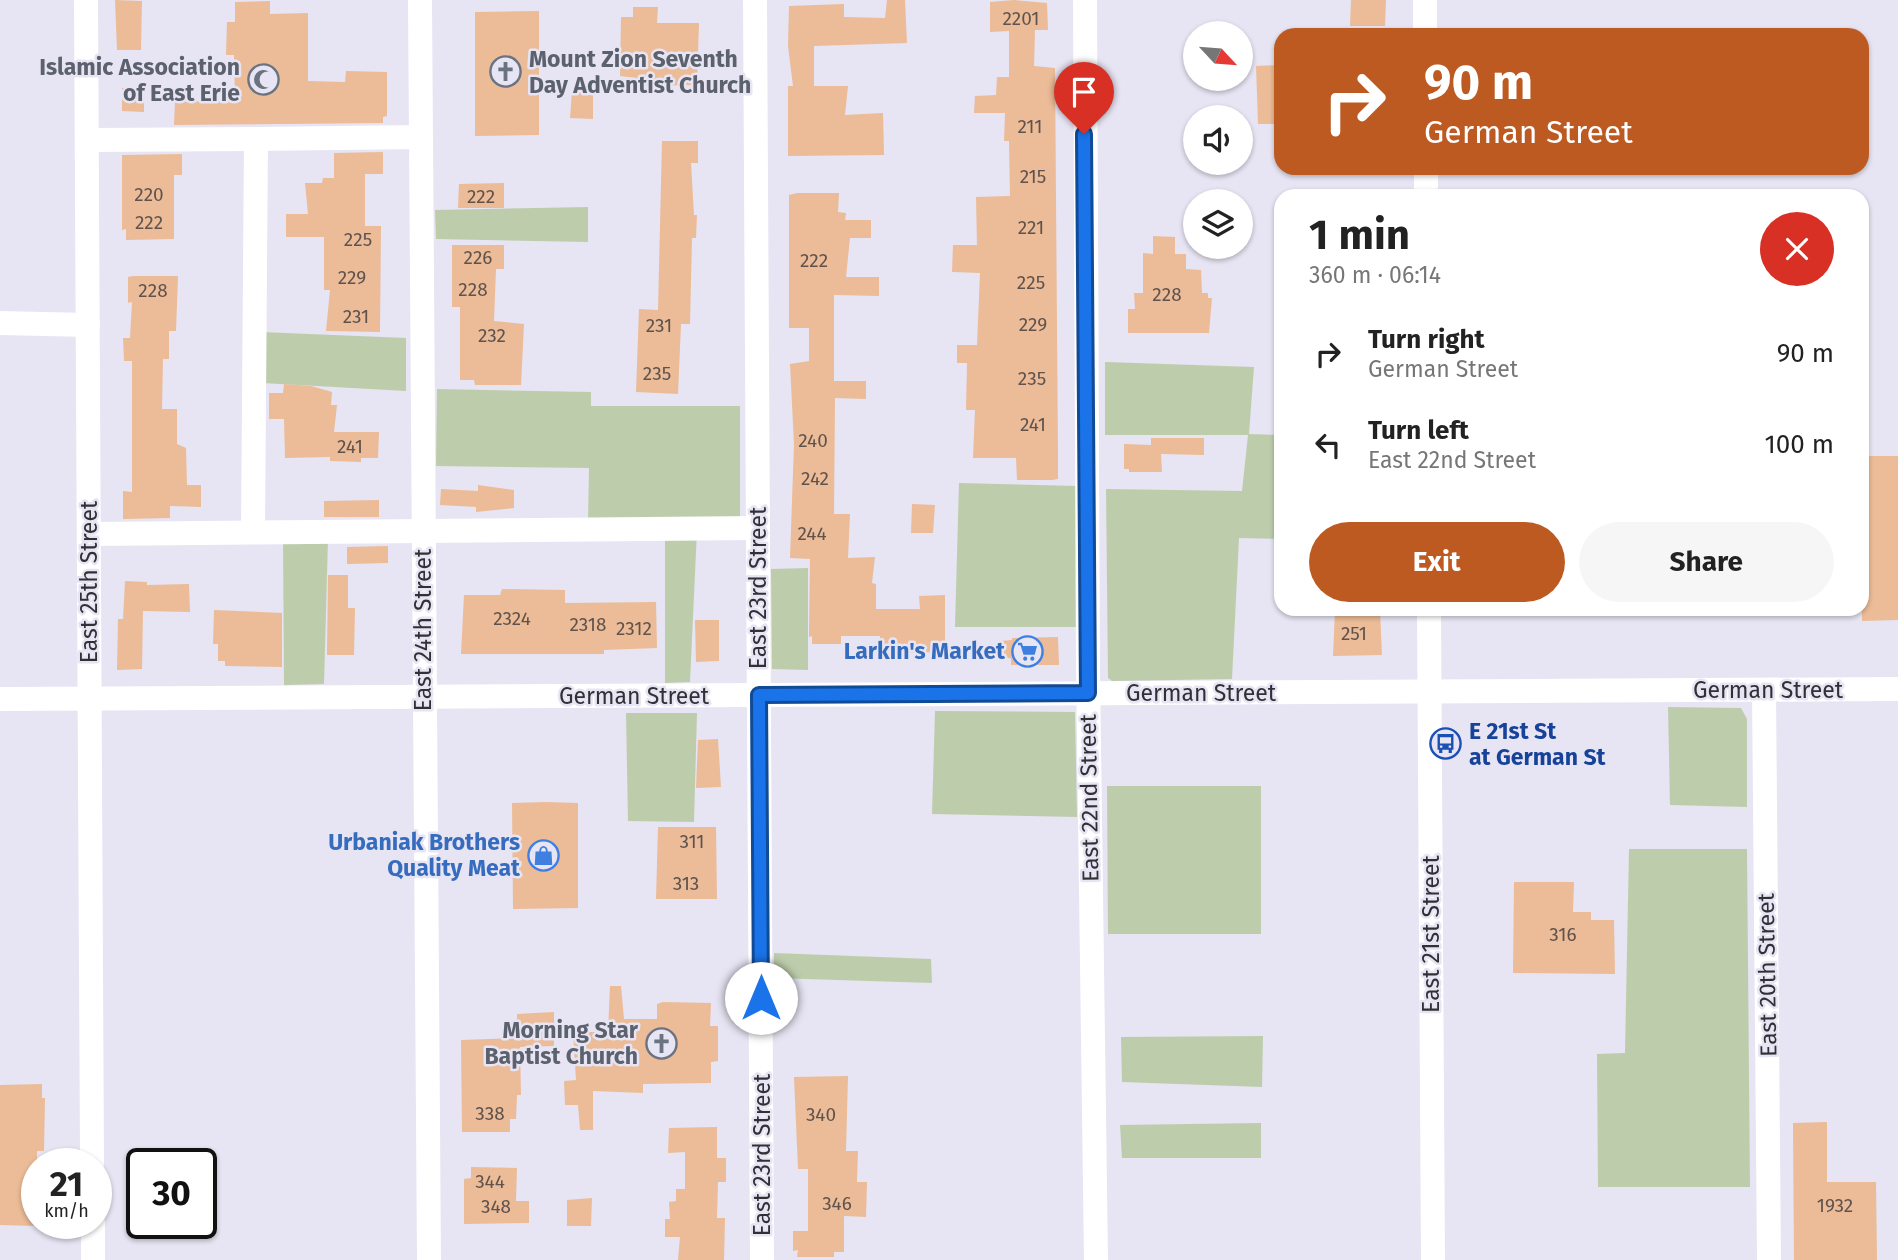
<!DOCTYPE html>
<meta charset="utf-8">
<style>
:root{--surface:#fff;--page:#f6f6f6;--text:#222;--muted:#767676;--accent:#bd5a22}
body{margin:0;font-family:"Fira Sans",sans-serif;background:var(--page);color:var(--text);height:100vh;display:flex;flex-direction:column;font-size:26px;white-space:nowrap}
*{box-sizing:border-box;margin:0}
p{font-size:23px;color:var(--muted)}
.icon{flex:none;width:38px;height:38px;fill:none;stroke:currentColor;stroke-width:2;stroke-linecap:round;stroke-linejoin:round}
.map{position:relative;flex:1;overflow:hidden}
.details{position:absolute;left:1274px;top:189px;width:595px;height:427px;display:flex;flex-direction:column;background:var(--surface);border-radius:21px;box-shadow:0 2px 5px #0004}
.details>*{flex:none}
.guide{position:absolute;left:1274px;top:28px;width:595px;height:147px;border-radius:21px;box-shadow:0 2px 5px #0004;background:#bd5a22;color:#fff;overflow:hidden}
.needle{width:46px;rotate:116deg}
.controls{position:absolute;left:1183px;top:21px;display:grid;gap:14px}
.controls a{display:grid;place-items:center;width:70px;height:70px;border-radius:50%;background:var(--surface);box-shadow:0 2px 5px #0004;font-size:35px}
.speed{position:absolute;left:21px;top:1148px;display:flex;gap:14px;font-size:35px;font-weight:700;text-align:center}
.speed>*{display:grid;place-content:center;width:91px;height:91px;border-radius:50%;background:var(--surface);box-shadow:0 2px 5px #0004;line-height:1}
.speed small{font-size:18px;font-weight:400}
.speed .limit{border:4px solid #111;border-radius:10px;background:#fff;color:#111}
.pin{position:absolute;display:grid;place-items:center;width:60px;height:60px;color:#fff;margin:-72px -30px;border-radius:50% 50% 50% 0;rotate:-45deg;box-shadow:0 0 7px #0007}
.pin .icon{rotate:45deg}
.me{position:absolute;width:77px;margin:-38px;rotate:0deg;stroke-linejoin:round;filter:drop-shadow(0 0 5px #0008)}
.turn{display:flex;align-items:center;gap:24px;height:147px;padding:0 35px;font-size:32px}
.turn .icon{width:91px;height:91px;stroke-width:2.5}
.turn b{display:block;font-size:49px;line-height:60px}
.round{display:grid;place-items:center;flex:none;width:74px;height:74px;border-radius:37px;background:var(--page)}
.summary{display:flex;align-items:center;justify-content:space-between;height:119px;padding:0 35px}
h1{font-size:42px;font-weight:700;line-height:52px}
.cta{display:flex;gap:14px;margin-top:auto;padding:14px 35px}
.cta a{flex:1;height:80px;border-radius:42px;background:var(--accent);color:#fff;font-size:28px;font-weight:700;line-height:80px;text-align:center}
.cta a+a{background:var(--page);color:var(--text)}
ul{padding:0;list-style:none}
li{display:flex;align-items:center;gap:21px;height:91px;padding:0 35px}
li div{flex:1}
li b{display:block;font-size:26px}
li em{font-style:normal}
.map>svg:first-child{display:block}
.green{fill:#bdcdac}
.building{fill:#ebbc97}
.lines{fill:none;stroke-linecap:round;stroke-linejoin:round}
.minor{stroke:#fff;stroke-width:24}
.route-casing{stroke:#114b97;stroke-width:18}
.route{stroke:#1a73e8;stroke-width:12}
.labels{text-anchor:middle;stroke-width:5;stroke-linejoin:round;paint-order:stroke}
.number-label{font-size:19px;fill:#60534e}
.worship-label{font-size:23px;font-weight:bold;fill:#5b616d;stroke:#e7e4f3;text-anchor:end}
.street-label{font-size:23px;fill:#313035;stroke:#e7e4f3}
.shop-label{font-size:23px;font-weight:bold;fill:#366cbe;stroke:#e7e4f3;text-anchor:end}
.transit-label{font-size:23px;font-weight:bold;fill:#164399;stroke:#e7e4f3;text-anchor:start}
</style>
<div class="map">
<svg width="1898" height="1260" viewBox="0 0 1898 1260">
<rect width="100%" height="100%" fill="#e7e4f3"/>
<g class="green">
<path d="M588,207v35l-152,-3 -1,-29z"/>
<path d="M261,332l145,6v53l-144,-8z"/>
<path d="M1105,362l149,5 -5,67 32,1v104l-42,-1 -7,141 -120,2 -4,-3 -2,-189 136,2 6,-56h-143z"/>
<path d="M437,389l154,3v14h149v117l-152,-1 1,-54 -153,-2z"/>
<path d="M959,483l118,3v141h-122z"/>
<path d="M665,530h32l-7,152 -25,1z"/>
<path d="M328,539l-4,145 -40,1 -1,-145z"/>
<path d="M808,568v102l-36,-1 -1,-100z"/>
<path d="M1668,707l73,1 6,11v88l-77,-2z"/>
<path d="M935,711l140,1 2,105 -145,-3z"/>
<path d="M626,713h71l-3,109 -66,-1z"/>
<path d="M1107,786h154v148h-153z"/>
<path d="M1629,849h118l3,338h-152l-1,-133 28,-1z"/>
<path d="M774,953l157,6 1,24 -158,-5z"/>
<path d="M1263,1036l-1,51 -140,-5 -1,-45z"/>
<path d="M1261,1123v35h-139l-2,-33z"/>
</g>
<g class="building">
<path d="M115,0l27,1 -1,49h-24z"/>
<path d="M887,0h18l2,43 -93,3v40h34l-3,29 38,-2 1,42 -96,1v-70h5l-5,-40 1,-40 55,-2v13l41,1z"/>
<path d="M1014,0l33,3 1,27h-13l-1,36 21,2 3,389v22l-6,1h-35l-1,-22h-43l2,-48h-9l1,-47h-10v-18h20l3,-72 -28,-1 1,-27h24l-1,-48 34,-1 -1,-55h-5l1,-28h-31l1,-17 21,-1 1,-18h12v-46l-19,1v-30z"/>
<path d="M1351,0h35l-1,26h-35z"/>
<path d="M270,1v13l38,-1v68l37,1 1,-11 41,1v44l-4,1v6l-209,2 1,-24 60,1 -1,-47h-8l1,-33h8v-20z"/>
<path d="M633,7h25l-1,16h42l-2,62 -62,1 1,-8 -16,-2 1,-59h12z"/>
<path d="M539,11v124l-64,1v-124z"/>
<path d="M1281,65v59h-23l-2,-58z"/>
<path d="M122,88h22v24l-22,-1z"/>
<path d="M572,91l21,1v27l-23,-1z"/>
<path d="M662,141h36v22h-7l3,52h3l-1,23h-4l-2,86h-9l-3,70 -42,-2 3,-83 19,1z"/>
<path d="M383,152v22h-18v52h16l-1,106 -54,-1 4,-41h-6v-53h-38v-23h22l-3,-31h17l1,-5h11v-25z"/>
<path d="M182,154v21h-8v64l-48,1v-11l-4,1v-75z"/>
<path d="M504,183v25h-46l1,-24z"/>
<path d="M797,193h42l-1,19 8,1 -1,7h26v18h-21l-4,39h33v19l-45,-1v86h32v18l-31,-1 -1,116h16l-2,44 27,-1 -3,26 4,1v25h44l-1,-13 26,-1v57l-64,1 -1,-17h-39v8h-29v-8l-3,1 1,-78 -20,-1 4,-114 -4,-80 19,-3v-33h-20v-133z"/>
<path d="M1153,236l22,1v17h11v15l15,1 1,23h6v5h4l-3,35h-81v-24h7l-1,-16h9v-40l10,1z"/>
<path d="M452,245h52v24h-8l-2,52 30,3 -3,61h-46l-1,-5h-14v-73h-8z"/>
<path d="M133,276h45l-2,55h-7v28h-6l-1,50h15v35l9,4 1,37h14v22l-31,-1v12l-47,1v-28l9,1v-131h-8l-1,-23h7l2,-36 -4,1v-26z"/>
<path d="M284,384l27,2 21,6 -1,13h6l-3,27h45l-1,26h-17v4l-31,-1v-4l-45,1 -1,-39h-15v-26h14z"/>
<path d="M1151,438h53v17l-43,-1 1,18h-33v-3h-5v-25l27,1z"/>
<path d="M1862,456h36v164l-36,1z"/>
<path d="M478,485l36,5v18l-38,4v-5l-36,-2 1,-16 37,2z"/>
<path d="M379,500v17h-55v-16z"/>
<path d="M912,504l23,1 -2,28h-22z"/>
<path d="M388,546v17l-41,1v-17z"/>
<path d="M328,575h20v33h7l-1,47h-27z"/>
<path d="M125,581l22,1v3l42,-1 1,28 -47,-1 -1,58 -25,1 1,-51h5z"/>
<path d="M502,589l63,1v13l91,-1 1,46 -53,2v4h-143l3,-59h36z"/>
<path d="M214,610l68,3v54l-57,-1v-5h-7v-17h-5z"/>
<path d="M1380,610l2,45 -49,1 2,-45z"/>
<path d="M695,620h24v41l-23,1z"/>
<path d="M1058,637l1,28h-48v-7l-13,1 1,-18 13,-1v-2z"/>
<path d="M718,739l3,48 -25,1 2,-48z"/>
<path d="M546,802l32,1v105l-65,1 -1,-106z"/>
<path d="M658,827h58l1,72h-61z"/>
<path d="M1514,882h60l-1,30h18v8h23l1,54 -102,-1z"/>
<path d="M610,986h11l3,33h33v-15l6,-2 48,1 -1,23h8v35l-7,1v21l-68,1v9l-50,-2v39h-13l-2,-25h-13l-1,-24 12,-1 -3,-48h35z"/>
<path d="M554,1012v34l-34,1 1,48h-4l-1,24h-6v13h-48l-1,-92 56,-2v-24z"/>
<path d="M848,1076l-2,75h12l-1,31h10l-1,35 -22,-1v36h-10v5h-37l1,-7 -5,1v-20h15v-62h-10l-4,-92z"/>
<path d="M42,1084v14h3l-1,53h-7v75l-37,-1v-140z"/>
<path d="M1827,1122v60h49l1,78h-83l-1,-137z"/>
<path d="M717,1127v31h9v24h-8l-1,36h8l-1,42h-46l2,-23h-15v-18h5l-1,-17 7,-1v-12h9v-37l-17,1 1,-25z"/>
<path d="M471,1167l46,1 -1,33h13v22l-65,1v-45l7,-1z"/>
<path d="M592,1198l-1,28h-24v-26z"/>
</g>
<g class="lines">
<g class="minor">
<path d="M86,0l6,1164"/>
<path d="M420,0l9,1260"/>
<path d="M755,0l7,1260"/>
<path d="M1085,0l3,670 8,590"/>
<path d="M1425,0v35"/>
<path d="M87,140l169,-1"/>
<path d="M1426,168v28"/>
<path d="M0,323l88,2"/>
<path d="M253,532l3,-393 165,-2"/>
<path d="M89,534l669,-6"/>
<path d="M1429,609l4,651"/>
<path d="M1764,690l5,570"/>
<path d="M0,699l1898,-10"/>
<path d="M93,1223v37"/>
</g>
</g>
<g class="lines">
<defs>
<path id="route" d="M761,998l-2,-303 329,-2 -4,-559"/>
</defs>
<use href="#route" class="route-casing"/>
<use href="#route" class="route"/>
</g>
<defs>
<symbol id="church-ring" viewBox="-11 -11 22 22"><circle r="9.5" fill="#e7e4f3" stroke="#6b7280" stroke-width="1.5"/><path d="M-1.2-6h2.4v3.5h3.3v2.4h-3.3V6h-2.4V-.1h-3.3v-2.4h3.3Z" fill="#6b7280"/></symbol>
<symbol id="mosque-ring" viewBox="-11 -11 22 22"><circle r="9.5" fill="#e7e4f3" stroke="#6b7280" stroke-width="1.5"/><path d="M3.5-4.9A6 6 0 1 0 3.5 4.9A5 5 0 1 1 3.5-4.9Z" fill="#6b7280"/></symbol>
<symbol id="supermarket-ring" viewBox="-11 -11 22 22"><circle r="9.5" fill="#e7e4f3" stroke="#3f7fe0" stroke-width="1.5"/><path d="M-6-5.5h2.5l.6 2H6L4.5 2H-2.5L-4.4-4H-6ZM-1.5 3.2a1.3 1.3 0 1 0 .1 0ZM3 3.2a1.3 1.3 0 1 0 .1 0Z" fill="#3f7fe0"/></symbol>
<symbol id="bus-ring" viewBox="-11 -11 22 22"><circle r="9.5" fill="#e7e4f3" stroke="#1a4fb4" stroke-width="1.5"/><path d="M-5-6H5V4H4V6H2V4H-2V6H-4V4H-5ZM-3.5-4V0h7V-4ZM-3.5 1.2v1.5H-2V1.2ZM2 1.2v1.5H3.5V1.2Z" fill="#1a4fb4"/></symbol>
<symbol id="shop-ring" viewBox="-11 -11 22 22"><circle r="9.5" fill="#e7e4f3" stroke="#3f7fe0" stroke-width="1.5"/><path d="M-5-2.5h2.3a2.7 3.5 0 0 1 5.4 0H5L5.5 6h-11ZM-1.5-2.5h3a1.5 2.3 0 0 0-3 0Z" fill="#3f7fe0"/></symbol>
</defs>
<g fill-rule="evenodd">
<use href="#church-ring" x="488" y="54" width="35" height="35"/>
<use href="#mosque-ring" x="246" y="62" width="35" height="35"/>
<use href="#supermarket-ring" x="1010" y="634" width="35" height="35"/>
<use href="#bus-ring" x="1428" y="726" width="35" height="35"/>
<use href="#shop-ring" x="526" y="838" width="35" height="35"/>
<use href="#church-ring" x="644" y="1026" width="35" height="35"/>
</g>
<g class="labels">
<g class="number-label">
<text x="1021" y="25">2201</text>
<text x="1030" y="133">211</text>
<text x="1033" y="183">215</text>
<text x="149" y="201">220</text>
<text x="481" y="203">222</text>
<text x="149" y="229">222</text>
<text x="1031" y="234">221</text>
<text x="358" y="246">225</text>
<text x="478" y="264">226</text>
<text x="814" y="267">222</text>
<text x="352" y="284">229</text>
<text x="1031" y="289">225</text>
<text x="473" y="296">228</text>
<text x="153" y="297">228</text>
<text x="1167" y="301">228</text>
<text x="356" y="323">231</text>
<text x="1033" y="331">229</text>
<text x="659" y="332">231</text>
<text x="492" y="342">232</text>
<text x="657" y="380">235</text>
<text x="1032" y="385">235</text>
<text x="1033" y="431">241</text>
<text x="813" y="447">240</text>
<text x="350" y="453">241</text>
<text x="815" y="485">242</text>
<text x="812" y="540">244</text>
<text x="512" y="625">2324</text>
<text x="588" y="631">2318</text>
<text x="634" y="635">2312</text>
<text x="1354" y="640">251</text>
<text x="692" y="848">311</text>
<text x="686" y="890">313</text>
<text x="1563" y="941">316</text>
<text x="490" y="1120">338</text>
<text x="821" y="1121">340</text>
<text x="490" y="1188">344</text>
<text x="837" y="1210">346</text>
<text x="1835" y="1212">1932</text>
<text x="496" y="1213">348</text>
</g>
<g class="worship-label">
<text x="529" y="67" text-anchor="start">Mount Zion Seventh<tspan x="529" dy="26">Day Adventist Church</tspan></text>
<text x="240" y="75">Islamic Association<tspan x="240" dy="26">of East Erie</tspan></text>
<text x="638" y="1038">Morning Star<tspan x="638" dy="26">Baptist Church</tspan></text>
</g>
<g class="street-label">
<text transform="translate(89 582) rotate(-90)" y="8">East 25th Street</text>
<text transform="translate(758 588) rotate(-90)" y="8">East 23rd Street</text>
<text transform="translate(423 630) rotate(-90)" y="8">East 24th Street</text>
<text x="1768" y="698">German Street</text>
<text x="1201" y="701">German Street</text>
<text x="634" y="704">German Street</text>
<text transform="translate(1089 798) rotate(-91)" y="8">East 22nd Street</text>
<text transform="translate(1431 934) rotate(-90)" y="8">East 21st Street</text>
<text transform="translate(1767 975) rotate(-91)" y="8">East 20th Street</text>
<text transform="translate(762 1155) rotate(-90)" y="8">East 23rd Street</text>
</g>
<g class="shop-label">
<text x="1005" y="659">Larkin's Market</text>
<text x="520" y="850">Urbaniak Brothers<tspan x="520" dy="26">Quality Meat</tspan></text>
</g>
<g class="transit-label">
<text x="1469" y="739">E 21st St<tspan x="1469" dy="26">at German St</tspan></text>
</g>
</g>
</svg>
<div class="controls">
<a><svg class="needle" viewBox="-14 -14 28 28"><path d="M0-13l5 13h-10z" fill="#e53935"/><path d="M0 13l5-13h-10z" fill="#767676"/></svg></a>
<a><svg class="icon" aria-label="sound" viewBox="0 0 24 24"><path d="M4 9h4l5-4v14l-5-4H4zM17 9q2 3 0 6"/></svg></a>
<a><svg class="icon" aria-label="layers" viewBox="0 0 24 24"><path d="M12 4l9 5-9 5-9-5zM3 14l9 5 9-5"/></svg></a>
</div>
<div class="speed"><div>21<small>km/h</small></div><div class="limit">30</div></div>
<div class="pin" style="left:1084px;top:134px;background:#d93025"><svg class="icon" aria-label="arrive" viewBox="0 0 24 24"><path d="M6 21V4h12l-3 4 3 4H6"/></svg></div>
<svg class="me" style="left:761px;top:998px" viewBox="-20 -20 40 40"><circle r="19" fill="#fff"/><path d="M0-13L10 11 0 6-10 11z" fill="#1a73e8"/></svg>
<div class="guide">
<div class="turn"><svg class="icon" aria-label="right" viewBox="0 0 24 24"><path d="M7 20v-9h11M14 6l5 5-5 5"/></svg><div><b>90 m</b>German Street</div></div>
</div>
<section class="details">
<div class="summary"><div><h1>1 min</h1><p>360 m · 06:14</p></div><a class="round" style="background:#d93025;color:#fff"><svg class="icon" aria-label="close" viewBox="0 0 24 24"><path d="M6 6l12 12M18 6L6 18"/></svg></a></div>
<ul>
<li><svg class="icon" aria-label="right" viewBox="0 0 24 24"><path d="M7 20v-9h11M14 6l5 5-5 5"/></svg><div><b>Turn right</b><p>German Street</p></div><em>90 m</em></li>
<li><svg class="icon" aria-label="left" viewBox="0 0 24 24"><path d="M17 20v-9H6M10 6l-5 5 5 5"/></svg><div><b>Turn left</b><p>East 22nd Street</p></div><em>100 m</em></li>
</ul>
<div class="cta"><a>Exit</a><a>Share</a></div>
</section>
</div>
